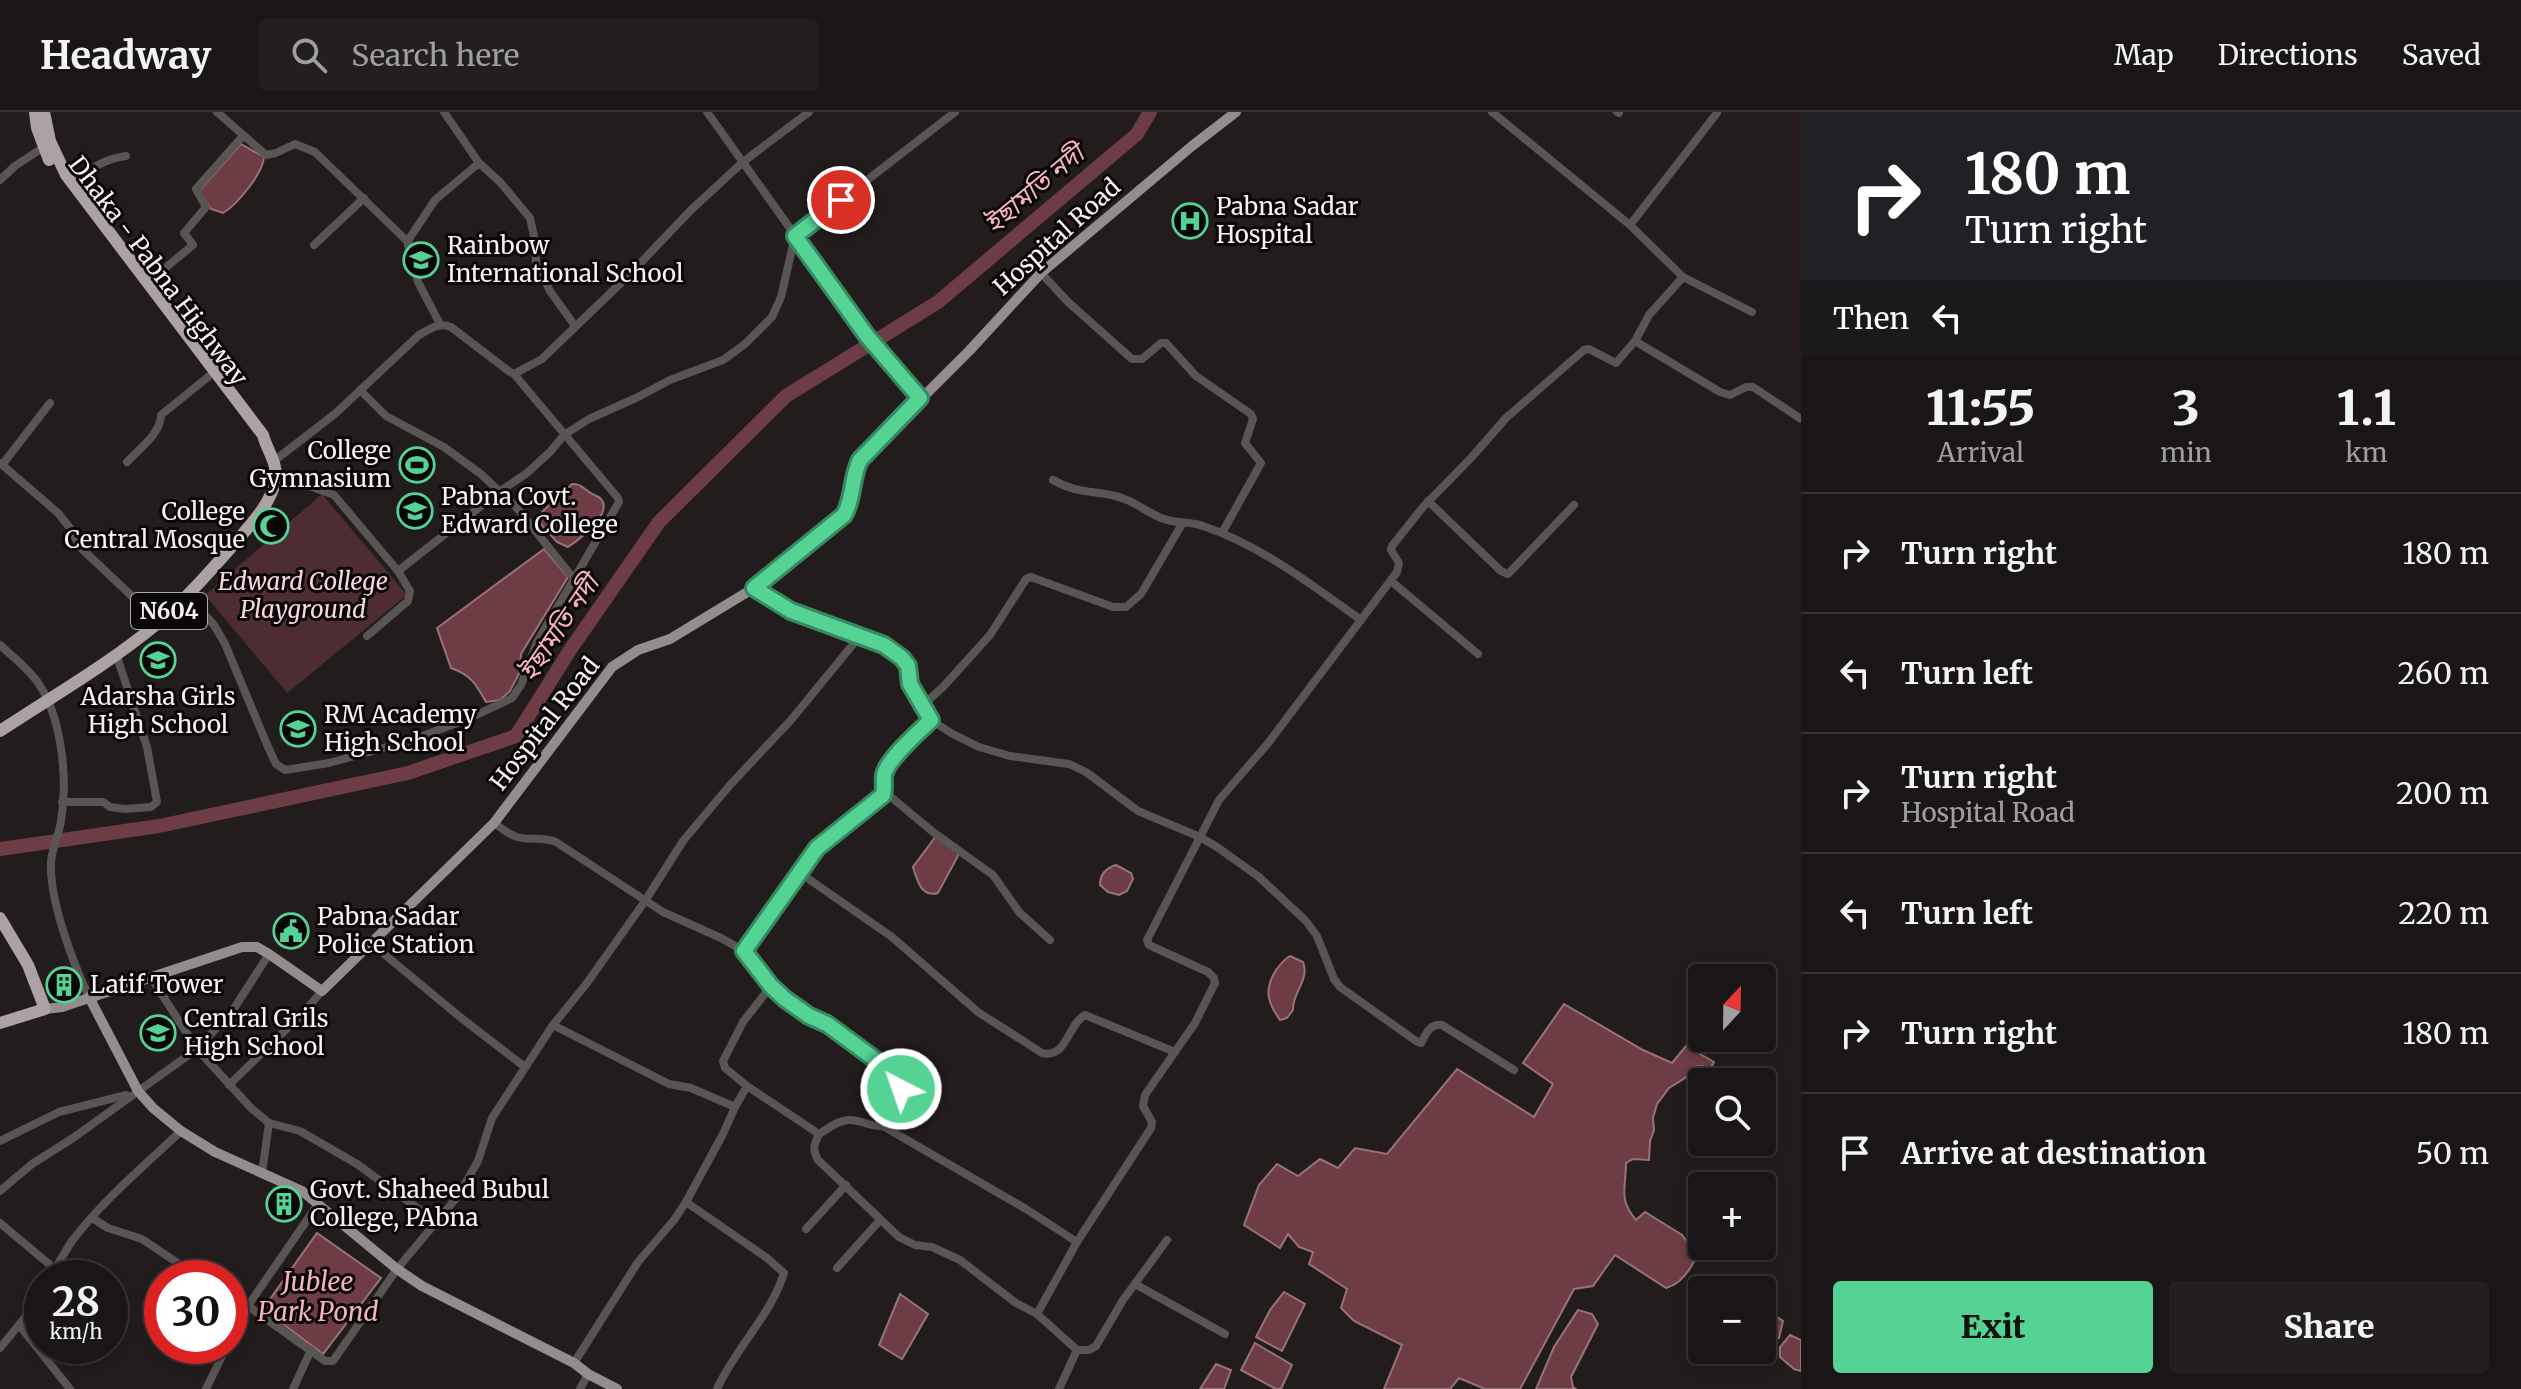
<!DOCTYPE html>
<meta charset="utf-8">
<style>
:root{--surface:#1a1516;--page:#231e1f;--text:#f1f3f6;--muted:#9f9fa1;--line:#383435;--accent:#54d395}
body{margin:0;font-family:Merriweather,"Noto Sans Bengali",serif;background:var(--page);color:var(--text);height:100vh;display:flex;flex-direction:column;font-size:30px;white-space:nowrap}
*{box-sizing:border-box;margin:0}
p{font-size:26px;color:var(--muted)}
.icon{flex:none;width:44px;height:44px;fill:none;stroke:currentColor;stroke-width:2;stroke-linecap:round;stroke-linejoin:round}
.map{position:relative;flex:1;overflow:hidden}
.panel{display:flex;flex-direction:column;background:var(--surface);width:720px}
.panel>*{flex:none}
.hud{background:#202124;color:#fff;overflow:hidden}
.needle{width:52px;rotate:22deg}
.fabs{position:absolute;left:1688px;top:852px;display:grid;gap:16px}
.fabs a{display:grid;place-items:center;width:88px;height:88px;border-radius:8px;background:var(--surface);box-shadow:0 4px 12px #0003,0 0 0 2px var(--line);font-size:40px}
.speed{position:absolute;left:24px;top:1148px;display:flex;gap:16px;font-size:40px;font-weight:700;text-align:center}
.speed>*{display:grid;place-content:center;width:104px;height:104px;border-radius:50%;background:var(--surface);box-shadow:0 4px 12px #0003,0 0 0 2px var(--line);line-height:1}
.speed small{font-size:20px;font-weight:400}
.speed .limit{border:12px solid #d22;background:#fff;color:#111}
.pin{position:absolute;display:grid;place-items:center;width:68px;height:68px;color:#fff;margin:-34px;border:4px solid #fff;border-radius:50%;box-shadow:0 2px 8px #0007}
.me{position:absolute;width:88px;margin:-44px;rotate:319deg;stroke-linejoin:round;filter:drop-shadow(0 0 6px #0008)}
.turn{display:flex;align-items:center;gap:28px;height:168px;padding:0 32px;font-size:36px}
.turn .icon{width:104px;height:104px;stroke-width:2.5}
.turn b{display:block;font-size:56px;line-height:68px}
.then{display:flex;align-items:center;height:76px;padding:0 32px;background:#0003;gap:16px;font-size:30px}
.eta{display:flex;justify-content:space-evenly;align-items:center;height:136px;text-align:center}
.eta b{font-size:48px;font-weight:800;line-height:56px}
.primary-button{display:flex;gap:16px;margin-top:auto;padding:16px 32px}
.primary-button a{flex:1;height:92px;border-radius:8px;background:var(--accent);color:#111;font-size:32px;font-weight:800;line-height:92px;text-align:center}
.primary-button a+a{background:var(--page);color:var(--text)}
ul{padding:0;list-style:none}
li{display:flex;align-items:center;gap:24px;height:120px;padding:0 32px;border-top:2px solid var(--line)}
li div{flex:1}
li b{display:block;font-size:30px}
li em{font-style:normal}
header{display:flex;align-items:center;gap:48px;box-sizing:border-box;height:112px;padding:0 40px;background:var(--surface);border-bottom:2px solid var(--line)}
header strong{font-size:38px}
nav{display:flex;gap:44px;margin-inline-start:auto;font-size:28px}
.search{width:560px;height:72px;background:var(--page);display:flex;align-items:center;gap:20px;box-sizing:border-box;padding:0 28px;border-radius:8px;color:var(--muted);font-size:30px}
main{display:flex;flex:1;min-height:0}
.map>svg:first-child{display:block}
.green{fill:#4d2c32}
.water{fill:#6e3c45;stroke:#977379;stroke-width:2}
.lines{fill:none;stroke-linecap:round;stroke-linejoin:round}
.river{stroke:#6e3c45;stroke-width:14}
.minor{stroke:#595555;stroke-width:8}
.major{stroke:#948c8d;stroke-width:10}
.highway{stroke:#aca2a3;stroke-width:12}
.route-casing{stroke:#378961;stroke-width:20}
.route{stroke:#54d395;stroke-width:14}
.labels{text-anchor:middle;stroke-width:6;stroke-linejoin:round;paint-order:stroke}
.shield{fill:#0a0708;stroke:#b0acac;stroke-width:2}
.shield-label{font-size:22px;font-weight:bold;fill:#f7f2f2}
.poi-label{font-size:24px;fill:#f7f2f2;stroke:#0a0708;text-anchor:start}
.street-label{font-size:24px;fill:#f7f2f2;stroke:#0a0708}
.park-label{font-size:24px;font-style:italic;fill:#fad7dc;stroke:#0a0708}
.water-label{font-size:26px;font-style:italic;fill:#f7b3bd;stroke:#0a0708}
</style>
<header>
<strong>Headway</strong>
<div class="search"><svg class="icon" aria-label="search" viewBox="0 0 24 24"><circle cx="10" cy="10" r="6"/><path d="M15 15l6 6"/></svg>Search here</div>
<nav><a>Map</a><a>Directions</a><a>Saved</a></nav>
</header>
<main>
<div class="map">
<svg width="1801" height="1277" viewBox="0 0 1801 1277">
<rect width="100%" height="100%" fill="#231c1d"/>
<path class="green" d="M322,382l85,101 -120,98 -82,-98z"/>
<g class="water">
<path d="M241,32l23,13c-1,16 -27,48 -41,56l-12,-4 -12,-18z"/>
<path d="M572,372c8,0 10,3 17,8 1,1 10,5 11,6 15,14 -20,41 -32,49l-11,-5 -19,-21 4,-9z"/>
<path d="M544,437l24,28 -47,77 -1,18 -10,19 -10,9 -14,2c-10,-18 -15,-27 -35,-34l-14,-40z"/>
<path d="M936,724l24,16 -22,41c-17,5 -21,-13 -25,-26z"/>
<path d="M1116,753l15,8 2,6 -6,12 -8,4 -11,-3 -8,-7c0,-10 6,-17 16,-20z"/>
<path d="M1290,844l13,6c7,18 -11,31 -10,48l-6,8 -7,2c-13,-18 -16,-30 -4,-50 5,-6 7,-10 14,-14z"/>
<path d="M1564,892l79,46 29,13 14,-17 28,16 -4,7 -8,-3 -8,1 -9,11 -16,10 -12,16 -4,14 1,12 -4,11 -1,19 -16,-1 -7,4c0,25 -8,36 10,57l9,-8 37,23 15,20c-6,14 -16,29 -31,33l-51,-33 -22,31 -19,3 -54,100h-35l-26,-11 -9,11h-66l18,-44 -48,-24 -13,-13 6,-19 -38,-25 4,-12 -14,-5 -11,-13 -8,14 -36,-23 15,-40 18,-21 21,12 22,-17 18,9 17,-20 32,6 70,-85 77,48 19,-33 -30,-21z"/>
<path d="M317,1121l64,45 -58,76 -60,-45z"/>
<path d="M1284,1180l21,12 -23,47 -26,-14 14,-27z"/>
<path d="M900,1182l28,20 -26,45 -23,-14z"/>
<path d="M1762,1195l21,14 -4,17 -7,5 -10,-1z"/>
<path d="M1578,1198l14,4 6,10 -27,53 2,10 3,2h-40l18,-42z"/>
<path d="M1790,1223l11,5v31l-7,-2 -14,-12v-10z"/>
<path d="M1255,1231l37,22 -11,24h-5l-35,-19z"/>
<path d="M1216,1252l15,6 -7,19h-24z"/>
</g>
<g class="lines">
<path class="river" d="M0,737l159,-23 249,-53 108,-37 54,-86 89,-128 127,-126 152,-94 199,-168 13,-22"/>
<g class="minor">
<path d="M217,0l49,43 10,-2 19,-9 20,8 93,90"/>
<path d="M444,0l35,51 21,19 30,36 5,23 1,22 14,28 25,35"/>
<path d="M707,0l160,224 53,62"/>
<path d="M1492,0l138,113 53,52 -34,38 -14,26 85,51 10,3 16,-8h7l48,32"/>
<path d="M1617,0l2,1"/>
<path d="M0,68l15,-14 32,-21"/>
<path d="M73,72c17,-15 30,-25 53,-28"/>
<path d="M1630,113l87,-112"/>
<path d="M314,133l50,-47"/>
<path d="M1041,161l27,29 64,57h10l19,-16h5l30,33 55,38 2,5 -8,24 16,20 -39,70"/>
<path d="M1683,165l69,35"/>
<path d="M147,171l46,-38 -9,-12 22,-26 -10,-18 47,-53"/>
<path d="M440,212l-22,-42 -10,-37 1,-6 26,-39 44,-37"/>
<path d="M360,278l26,26 58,31 38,28 35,33 57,71"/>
<path d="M274,349l62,-48 83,-78c11,-6 19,-13 32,-8l59,45 4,2 28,-15 85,-82 64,-67 52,-48 66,-50"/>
<path d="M127,350c12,-13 34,-29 34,-47l47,-38"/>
<path d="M0,351l58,50 12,15 10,19 79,75"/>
<path d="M2,353l48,-62"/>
<path d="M1053,368c20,12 37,11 58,15 19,3 34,16 50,23 14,6 29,3 42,8 57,19 109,59 158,94"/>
<path d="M276,369l28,3 30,11 64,76"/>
<path d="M1428,389l73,70 7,3 66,-69"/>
<path d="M1391,469l87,73"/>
<path d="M754,476l37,23 93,34 18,13 6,8 2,18 6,14 15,22 20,13 28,14 31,9 59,8 17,8 52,39 62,26 17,10 42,30 47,44 11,15 17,43 6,8 76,54 5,2c5,-9 9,-20 21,-18l72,45"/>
<path d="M186,482l28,31 11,19 43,103 8,17 9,6 44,-7 80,-22 61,-23 42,-20 9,-13 16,-43 82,-140 -1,-4 -104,-124"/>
<path d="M367,524l41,-35 2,-10 -12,-20 101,-79 28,-19 23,-21 14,-17 25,-16 47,-21 34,-18 53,-20 22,-16 27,-27 9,-20 14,-61 160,-124"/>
<path d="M0,533c13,12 29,24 39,39 23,35 29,96 22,137 -2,14 -9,27 -10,41 -2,38 22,101 38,135"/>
<path d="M922,594l21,-19 47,-52 36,-56 5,-2 82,30h13l15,-13 41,-70"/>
<path d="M885,680l48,40 60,43 26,37 31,28"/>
<path d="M62,690h41l7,5 15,2 26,-2 6,-5 -10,-55 -31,-93"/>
<path d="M494,711c7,5 14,11 23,14 13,4 25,-1 39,5l107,70 58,26 23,13 27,35 14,13 24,17 18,8 70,52 4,6v7l-18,37"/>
<path d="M800,761l92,64 86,75 64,41c25,6 25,-28 43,-38l90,37"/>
<path d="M372,832l88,73 65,50"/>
<path d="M744,839l73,-103 66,-53c2,-7 0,-13 1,-20 3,-16 35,-43 47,-55"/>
<path d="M150,864l47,73 54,59 18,15 31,8 57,33 81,59"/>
<path d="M553,913l116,59 22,4 44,19 12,-21 72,48c8,-5 21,-15 31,-14 11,0 21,7 33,6l143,83 51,33"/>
<path d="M229,973l75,-73 18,-21"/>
<path d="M747,974l-22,-18 -2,-7 20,-39 28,-36"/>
<path d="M819,1022c-5,11 -7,15 -1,26l81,77 16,8 17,2 28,13 56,43 21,11"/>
<path d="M0,1029l59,-29 67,-17"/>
<path d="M262,1061l7,-50"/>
<path d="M0,1079l32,-27 41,-26 124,-89 36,-39 36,-56"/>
<path d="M686,1090l81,56 17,15c-13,42 -49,76 -67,116"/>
<path d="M92,1106l16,10 34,11 58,39"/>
<path d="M0,1111l55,46"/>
<path d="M806,1117l40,-44"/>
<path d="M837,1156l43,-48"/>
<path d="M50,1166c7,-12 14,-25 22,-37 31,-41 72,-75 109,-110"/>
<path d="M1135,1172l90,50"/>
<path d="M230,1188l13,13"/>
<path d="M248,1194l77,55h8l64,-92 61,-73 20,-35 14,-43 61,-93 34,-42 58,-82 38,-60 47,-56 61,-65 68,-83"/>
<path d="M19,1213l51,64"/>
<path d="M230,1227l13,-26 75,-109"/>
<path d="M0,1236l23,-28 19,-30"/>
<path d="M1077,1238h12l7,-4 27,-46 44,-60"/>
<path d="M574,1251l64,-101 36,-42 12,-18 37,-68 12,-27"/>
<path d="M206,1277l21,-43"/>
<path d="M293,1277l18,-39"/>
<path d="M580,1277l8,-15"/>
<path d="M1059,1277l18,-39 -40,-36 40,-72 74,-114 1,-6 -9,-16 2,-11 50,-72 20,-40 -1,-5 -6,-6 -59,-27 -2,-5 72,-140 50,-58 128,-170 2,-9 -8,-13 1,-4 31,-39 48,-49 35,-40 78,-68 5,-1 27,14 19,-22"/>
</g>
<g class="major">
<path d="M89,885l49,94 15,17 28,23 34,21 87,39 95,78 25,17 152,77 14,11 29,15"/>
<path d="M45,897l17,-2 180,-60h15l12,7 53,37 172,-168 118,-156 26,-17 32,-11 84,-51 79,-62c26,-25 13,-38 27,-66l110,-110 71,-77 151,-127 44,-34"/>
</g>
<g class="highway">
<path d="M35,0l2,16 12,32"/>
<path d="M0,619c53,-35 109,-67 158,-108 28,-24 53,-53 77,-80 15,-18 35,-38 40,-61 4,-18 -8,-31 -12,-47l-197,-260 -16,-34 -6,-29"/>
<path d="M0,806l28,47 17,44 -45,14"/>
</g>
</g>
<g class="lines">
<defs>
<path id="route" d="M841,88l-46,36 72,100 53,62 -60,62c-9,18 -6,38 -16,55l-90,73 37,23 93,34 18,13 6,8 2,18 21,36c-12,12 -44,39 -47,55 -1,7 1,13 -1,20l-66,53 -73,103 27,35 14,13 24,17 18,8 61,45 13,13v7"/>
</defs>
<use href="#route" class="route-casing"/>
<use href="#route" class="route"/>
</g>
<defs>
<symbol id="hospital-ring" viewBox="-11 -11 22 22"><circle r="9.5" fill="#0a0708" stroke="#54d395" stroke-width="1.5"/><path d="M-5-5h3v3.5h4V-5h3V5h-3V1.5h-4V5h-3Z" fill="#54d395"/></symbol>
<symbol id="school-ring" viewBox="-11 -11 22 22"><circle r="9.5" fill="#0a0708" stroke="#54d395" stroke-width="1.5"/><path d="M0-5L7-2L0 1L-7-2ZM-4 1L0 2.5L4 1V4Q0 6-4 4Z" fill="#54d395"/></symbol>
<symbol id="stadium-ring" viewBox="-11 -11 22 22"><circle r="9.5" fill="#0a0708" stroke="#54d395" stroke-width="1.5"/><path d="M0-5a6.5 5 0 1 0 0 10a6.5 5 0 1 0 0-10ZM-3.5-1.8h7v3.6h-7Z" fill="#54d395"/></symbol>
<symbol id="university-ring" viewBox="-11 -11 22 22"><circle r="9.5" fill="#0a0708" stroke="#54d395" stroke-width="1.5"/><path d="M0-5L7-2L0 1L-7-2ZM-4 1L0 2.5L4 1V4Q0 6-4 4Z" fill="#54d395"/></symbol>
<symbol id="mosque-ring" viewBox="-11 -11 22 22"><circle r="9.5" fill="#0a0708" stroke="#54d395" stroke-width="1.5"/><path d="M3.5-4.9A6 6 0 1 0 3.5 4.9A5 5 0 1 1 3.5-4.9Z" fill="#54d395"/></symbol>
<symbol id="civic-ring" viewBox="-11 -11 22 22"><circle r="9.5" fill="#0a0708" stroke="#54d395" stroke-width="1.5"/><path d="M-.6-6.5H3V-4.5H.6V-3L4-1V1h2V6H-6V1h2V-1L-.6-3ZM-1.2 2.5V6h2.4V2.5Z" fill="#54d395"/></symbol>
<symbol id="building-ring" viewBox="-11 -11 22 22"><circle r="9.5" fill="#0a0708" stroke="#54d395" stroke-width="1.5"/><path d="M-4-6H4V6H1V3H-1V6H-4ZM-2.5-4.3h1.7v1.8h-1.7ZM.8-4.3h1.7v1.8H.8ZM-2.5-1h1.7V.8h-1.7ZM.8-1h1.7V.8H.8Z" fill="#54d395"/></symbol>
</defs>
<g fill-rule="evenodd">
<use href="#hospital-ring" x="1170" y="89" width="40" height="40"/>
<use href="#school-ring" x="401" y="128" width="40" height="40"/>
<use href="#stadium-ring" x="397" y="333" width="40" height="40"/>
<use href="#university-ring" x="395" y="379" width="40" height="40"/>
<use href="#mosque-ring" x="251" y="394" width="40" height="40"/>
<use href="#school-ring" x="138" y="528" width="40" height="40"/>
<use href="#school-ring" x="278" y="597" width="40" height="40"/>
<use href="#civic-ring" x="271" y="799" width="40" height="40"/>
<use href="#building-ring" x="44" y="853" width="40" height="40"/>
<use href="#school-ring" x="138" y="901" width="40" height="40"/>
<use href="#building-ring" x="264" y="1072" width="40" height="40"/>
</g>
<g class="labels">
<rect class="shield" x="131" y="481" width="76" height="36" rx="6"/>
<g class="shield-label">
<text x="169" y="507">N604</text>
</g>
<g class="poi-label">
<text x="1216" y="103">Pabna Sadar<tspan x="1216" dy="28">Hospital</tspan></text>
<text x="447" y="142">Rainbow<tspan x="447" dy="28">International School</tspan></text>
<text x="391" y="347" text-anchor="end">College<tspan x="391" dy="28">Gymnasium</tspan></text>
<text x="441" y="393">Pabna Covt.<tspan x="441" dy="28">Edward College</tspan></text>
<text x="245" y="408" text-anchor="end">College<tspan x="245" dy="28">Central Mosque</tspan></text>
<text x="158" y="593" text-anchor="middle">Adarsha Girls<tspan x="158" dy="28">High School</tspan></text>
<text x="324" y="611">RM Academy<tspan x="324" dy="28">High School</tspan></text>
<text x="317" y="813">Pabna Sadar<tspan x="317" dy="28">Police Station</tspan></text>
<text x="90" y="881">Latif Tower</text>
<text x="184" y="915">Central Grils<tspan x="184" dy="28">High School</tspan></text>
<text x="310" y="1086">Govt. Shaheed Bubul<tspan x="310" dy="28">College, PAbna</tspan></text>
</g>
<g class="street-label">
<text transform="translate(1057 125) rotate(-42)" y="8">Hospital Road</text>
<text transform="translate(158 159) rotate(53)" y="8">Dhaka - Pabna Highway</text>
<text transform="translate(545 612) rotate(-52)" y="8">Hospital Road</text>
</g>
<g class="park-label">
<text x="303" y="478">Edward College<tspan x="303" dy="28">Playground</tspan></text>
</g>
<g class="water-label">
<text transform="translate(1034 77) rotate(-40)" y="9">ইছামতি নদী</text>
<text transform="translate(559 516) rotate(-56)" y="9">ইছামতি নদী</text>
<text x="318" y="1179">Jublee<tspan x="318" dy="30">Park Pond</tspan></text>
</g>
</g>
</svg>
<div class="fabs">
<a><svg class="needle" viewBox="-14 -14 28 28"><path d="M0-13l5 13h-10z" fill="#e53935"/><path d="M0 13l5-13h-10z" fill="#9f9fa1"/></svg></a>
<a><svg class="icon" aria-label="search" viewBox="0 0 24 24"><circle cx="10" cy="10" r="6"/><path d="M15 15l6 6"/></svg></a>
<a>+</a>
<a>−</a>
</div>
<div class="speed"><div>28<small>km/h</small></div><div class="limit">30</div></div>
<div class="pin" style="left:841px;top:88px;background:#d93025"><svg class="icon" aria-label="arrive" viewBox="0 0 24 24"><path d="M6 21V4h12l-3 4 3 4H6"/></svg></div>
<svg class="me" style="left:901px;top:977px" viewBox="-20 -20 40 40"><circle r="17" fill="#54d395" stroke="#fff" stroke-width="3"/><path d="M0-11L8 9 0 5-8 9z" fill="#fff"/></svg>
</div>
<section class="panel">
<div class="hud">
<div class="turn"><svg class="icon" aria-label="right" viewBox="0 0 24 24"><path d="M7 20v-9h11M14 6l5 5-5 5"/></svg><div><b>180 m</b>Turn right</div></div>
<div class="then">Then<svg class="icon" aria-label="left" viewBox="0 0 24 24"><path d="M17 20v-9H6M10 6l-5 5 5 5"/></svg></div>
</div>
<div class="eta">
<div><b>11:55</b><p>Arrival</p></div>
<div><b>3</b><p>min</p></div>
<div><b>1.1</b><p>km</p></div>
</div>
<ul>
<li><svg class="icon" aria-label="right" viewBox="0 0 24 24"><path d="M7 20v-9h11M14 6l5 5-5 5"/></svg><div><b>Turn right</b></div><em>180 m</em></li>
<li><svg class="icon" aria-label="left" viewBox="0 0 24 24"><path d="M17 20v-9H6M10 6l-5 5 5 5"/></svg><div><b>Turn left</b></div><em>260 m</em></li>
<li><svg class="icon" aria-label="right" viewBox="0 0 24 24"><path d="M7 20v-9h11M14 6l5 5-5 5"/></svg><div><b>Turn right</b><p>Hospital Road</p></div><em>200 m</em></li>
<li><svg class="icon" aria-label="left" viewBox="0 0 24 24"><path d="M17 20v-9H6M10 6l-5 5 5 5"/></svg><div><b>Turn left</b></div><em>220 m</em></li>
<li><svg class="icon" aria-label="right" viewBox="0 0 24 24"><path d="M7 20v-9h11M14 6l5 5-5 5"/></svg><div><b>Turn right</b></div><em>180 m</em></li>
<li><svg class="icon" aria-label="arrive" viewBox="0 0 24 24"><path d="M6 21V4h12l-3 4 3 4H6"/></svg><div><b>Arrive at destination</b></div><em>50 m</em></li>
</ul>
<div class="primary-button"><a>Exit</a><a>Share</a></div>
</section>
</main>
